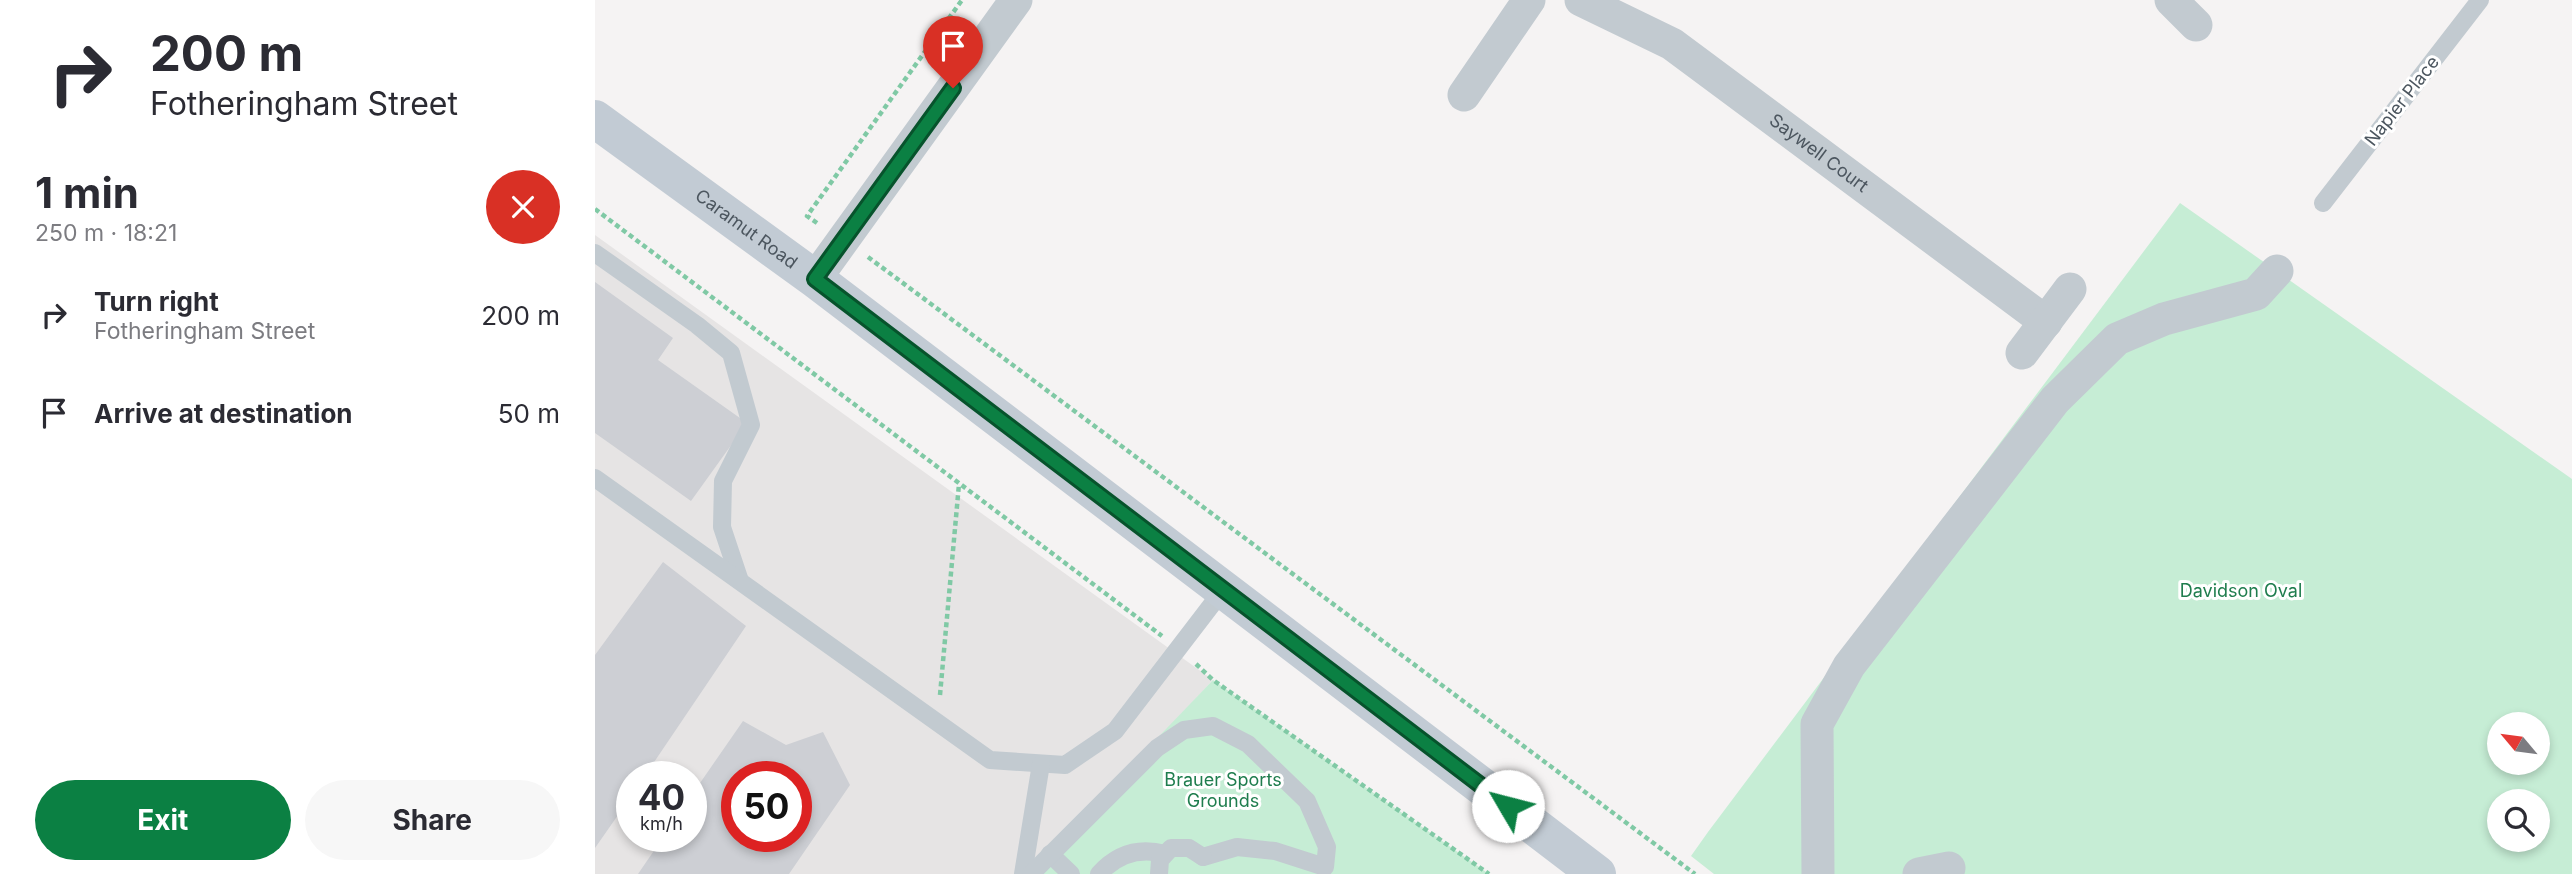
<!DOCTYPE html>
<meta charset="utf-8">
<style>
:root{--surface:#fff;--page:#f7f7f7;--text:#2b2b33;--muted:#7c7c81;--accent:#0b8043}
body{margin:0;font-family:Inter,sans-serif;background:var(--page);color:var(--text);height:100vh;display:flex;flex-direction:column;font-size:26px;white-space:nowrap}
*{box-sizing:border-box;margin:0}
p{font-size:23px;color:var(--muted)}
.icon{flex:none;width:38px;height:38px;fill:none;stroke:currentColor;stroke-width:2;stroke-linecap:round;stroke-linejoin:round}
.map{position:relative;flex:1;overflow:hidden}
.details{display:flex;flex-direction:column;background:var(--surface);width:595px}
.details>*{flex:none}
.banner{background:#fff;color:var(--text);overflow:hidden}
.needle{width:46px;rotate:299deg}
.controls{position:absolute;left:1892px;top:712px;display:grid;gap:14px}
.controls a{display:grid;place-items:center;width:63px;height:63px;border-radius:50%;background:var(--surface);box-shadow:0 4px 10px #0003;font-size:35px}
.speed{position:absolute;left:21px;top:761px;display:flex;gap:14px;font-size:35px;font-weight:700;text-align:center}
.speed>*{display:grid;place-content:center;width:91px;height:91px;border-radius:50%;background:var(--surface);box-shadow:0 4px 10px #0003;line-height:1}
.speed small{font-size:18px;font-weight:400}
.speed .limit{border:10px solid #d22;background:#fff;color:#111}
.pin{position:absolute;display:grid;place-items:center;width:60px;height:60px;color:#fff;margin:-72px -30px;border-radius:50% 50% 50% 0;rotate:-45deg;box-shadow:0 0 7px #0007}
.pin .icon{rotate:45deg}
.me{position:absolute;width:77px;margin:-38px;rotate:307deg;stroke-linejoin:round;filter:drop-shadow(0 0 5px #0008)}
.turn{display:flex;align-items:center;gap:24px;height:147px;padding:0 35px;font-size:32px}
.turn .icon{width:91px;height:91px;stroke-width:2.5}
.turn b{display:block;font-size:49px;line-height:60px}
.round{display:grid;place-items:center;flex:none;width:74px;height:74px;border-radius:37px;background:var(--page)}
.head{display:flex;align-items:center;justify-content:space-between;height:119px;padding:0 35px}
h1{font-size:42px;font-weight:700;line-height:52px}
.action{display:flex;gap:14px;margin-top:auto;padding:14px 35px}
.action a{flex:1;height:80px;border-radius:42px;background:var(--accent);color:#fff;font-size:28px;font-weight:700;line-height:80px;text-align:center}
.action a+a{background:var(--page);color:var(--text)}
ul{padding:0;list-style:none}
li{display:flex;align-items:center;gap:21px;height:98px;padding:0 35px}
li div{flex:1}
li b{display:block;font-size:26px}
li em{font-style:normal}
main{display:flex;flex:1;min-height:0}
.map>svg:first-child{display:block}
.education{fill:#e6e4e4;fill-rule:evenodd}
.green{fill:#c6edd5;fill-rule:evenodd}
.building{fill:#cdcfd4;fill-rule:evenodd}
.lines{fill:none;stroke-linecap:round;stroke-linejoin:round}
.path{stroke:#80c9a5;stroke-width:4.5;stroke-dasharray:5 3.5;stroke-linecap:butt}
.lane{stroke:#c2cad0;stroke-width:18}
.street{stroke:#c2cad0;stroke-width:33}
.secondary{stroke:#c2cbd4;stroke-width:38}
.route-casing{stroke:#07532c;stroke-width:18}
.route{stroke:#0b8043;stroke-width:12}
.labels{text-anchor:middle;stroke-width:6;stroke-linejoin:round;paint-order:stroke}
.street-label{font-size:18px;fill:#4c565f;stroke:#fff}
.park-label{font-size:18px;fill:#1f7d4e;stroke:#fff}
</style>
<main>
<section class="details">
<div class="banner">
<div class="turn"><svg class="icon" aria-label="right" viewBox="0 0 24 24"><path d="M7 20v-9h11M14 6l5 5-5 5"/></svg><div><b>200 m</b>Fotheringham Street</div></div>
</div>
<div class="head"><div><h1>1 min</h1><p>250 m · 18:21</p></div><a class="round" style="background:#d93025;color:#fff"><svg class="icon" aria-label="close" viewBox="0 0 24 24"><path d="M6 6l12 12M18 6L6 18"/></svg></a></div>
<ul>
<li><svg class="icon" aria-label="right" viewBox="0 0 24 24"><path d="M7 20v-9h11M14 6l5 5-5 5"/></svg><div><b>Turn right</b><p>Fotheringham Street</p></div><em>200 m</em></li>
<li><svg class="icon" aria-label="arrive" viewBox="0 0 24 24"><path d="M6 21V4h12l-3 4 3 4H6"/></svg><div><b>Arrive at destination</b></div><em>50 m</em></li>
</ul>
<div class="action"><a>Exit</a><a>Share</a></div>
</section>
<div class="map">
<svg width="1977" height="874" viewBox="0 0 1977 874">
<rect width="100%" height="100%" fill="#f5f3f3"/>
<path class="education" d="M0,235l618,445 -152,163 -31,31h-435zM37,777h59v59h-59zM142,777h59v59h-59z"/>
<g class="green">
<path d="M1585,203l392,276v395h-858l-23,-18 17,-24zM1904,724h38v39h-38zM1904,802h38v38h-38z"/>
<path d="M618,680l276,194h-462z"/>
</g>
<g class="building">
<path d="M0,282l78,56 -15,22 89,63 -56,78 -96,-68z"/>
<path d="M68,562l83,64 -102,151h-12v18l-37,53v-193z"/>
<path d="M148,721l43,24 37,-13 27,53 -61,89h-151l26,-38h27v-40zM142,777h59v59h-59z"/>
</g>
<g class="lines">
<g class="path">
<path d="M0,209l567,427"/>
<path d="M222,223l-10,-7 155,-216"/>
<path d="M273,257l827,617"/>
<path d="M601,664l17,16 276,194"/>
<path d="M345,695l19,-211"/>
</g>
<g class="lane">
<path d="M1728,203l157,-203"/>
<path d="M0,253l102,72 34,28 20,72 -28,56 -1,46 18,54"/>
<path d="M0,478l395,282 75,5 50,-34 108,-141"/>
<path d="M455,854l21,20"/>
<path d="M428,874l18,-110"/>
<path d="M436,874l126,-126 27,-18 29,-4 35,18 59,57 20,46 -2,20 -50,-16 -38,-4 -34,10"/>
<path d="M504,874c18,-20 40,-27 66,-20"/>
<path d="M564,874l1,-14 11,-12h18l14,9"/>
</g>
<g class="street">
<path id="s1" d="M986,0l91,44 374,278"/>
<path d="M1576,0l25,25"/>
<path d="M869,95l65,-95"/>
<path d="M220,279l201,-279"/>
<path d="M1427,353l48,-64"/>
<path d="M1223,874l-1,-150 32,-58 206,-266 62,-61 47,-20 92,-25 21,-23"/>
<path d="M1324,874l30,-6"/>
</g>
<path class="secondary" id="s2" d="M0,119l220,160 782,595"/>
</g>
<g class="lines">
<defs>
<path id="route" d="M358,88l-138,191 693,527"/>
</defs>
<use href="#route" class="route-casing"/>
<use href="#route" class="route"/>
</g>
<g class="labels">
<g class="street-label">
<text transform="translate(1807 101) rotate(-52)" y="6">Napier Place</text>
<text dy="6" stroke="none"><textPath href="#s1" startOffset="284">Saywell Court</textPath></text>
<text dy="6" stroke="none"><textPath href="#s2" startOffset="187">Caramut Road</textPath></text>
</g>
<g class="park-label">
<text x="1646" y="597">Davidson Oval</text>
<text x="628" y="786">Brauer Sports<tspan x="628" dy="21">Grounds</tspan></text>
</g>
</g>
</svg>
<div class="controls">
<a><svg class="needle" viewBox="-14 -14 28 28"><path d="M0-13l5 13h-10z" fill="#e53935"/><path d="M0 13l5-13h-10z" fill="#7c7c81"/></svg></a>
<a><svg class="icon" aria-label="search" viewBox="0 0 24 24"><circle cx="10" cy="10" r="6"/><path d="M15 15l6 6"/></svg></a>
</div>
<div class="speed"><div>40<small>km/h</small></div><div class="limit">50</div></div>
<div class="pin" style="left:358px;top:88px;background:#d93025"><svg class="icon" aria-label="arrive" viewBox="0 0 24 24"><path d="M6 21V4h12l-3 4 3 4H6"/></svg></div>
<svg class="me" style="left:913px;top:806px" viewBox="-20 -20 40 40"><circle r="19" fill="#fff"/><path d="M0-13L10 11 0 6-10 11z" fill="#0b8043"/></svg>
</div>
</main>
